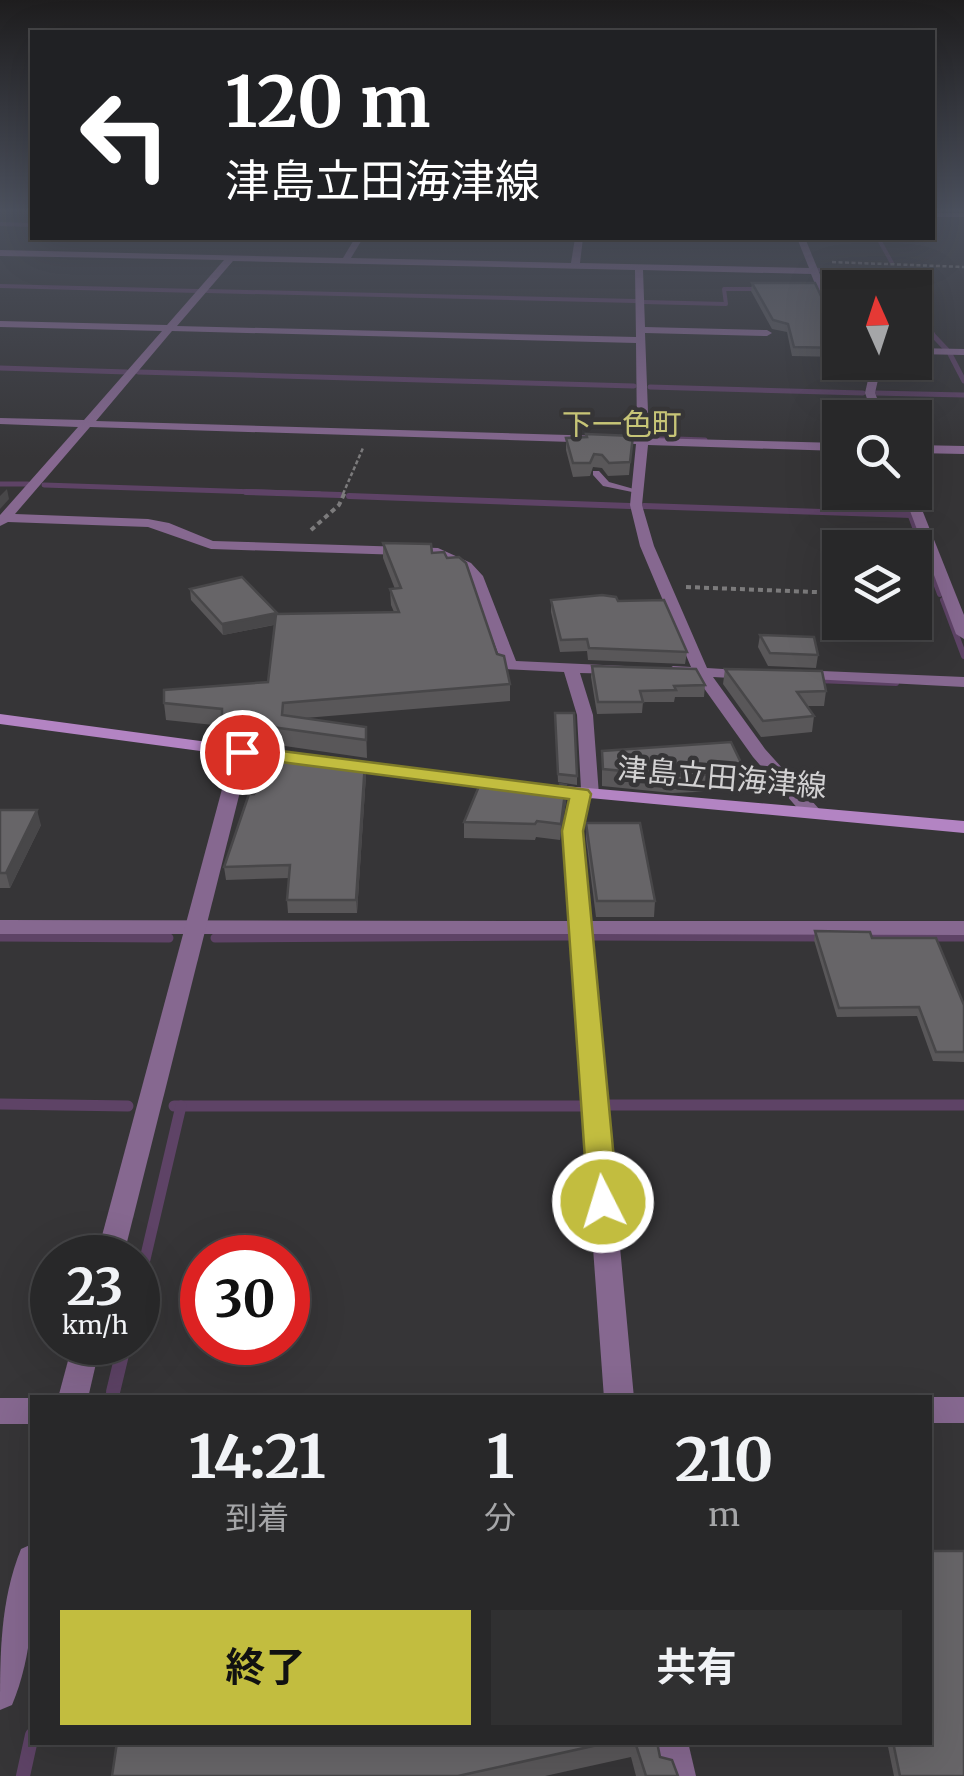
<!DOCTYPE html>
<html lang="ja">
<meta charset="utf-8">
<style>
:root{--surface:#282829;--page:#303031;--text:#f1f3f6;--muted:#a5a6a8;--line:#444446;--accent:#c2bd3f}
body{margin:0;font-family:Merriweather,"Noto Sans JP",serif;background:var(--page);color:var(--text);height:100vh;display:flex;flex-direction:column;font-size:38px;white-space:nowrap}
*{box-sizing:border-box;margin:0}
p{font-size:32px;color:var(--muted)}
.icon{flex:none;width:55px;height:55px;fill:none;stroke:currentColor;stroke-width:2;stroke-linecap:round;stroke-linejoin:round}
.map{position:relative;flex:1;overflow:hidden}
.side{position:absolute;left:30px;top:1395px;width:902px;height:350px;display:flex;flex-direction:column;background:var(--surface);border-radius:0px;box-shadow:0 10px 40px #0002,0 0 0 2px var(--line)}
.side>*{flex:none}
.banner{position:absolute;left:30px;top:30px;width:905px;height:210px;border-radius:0px;box-shadow:0 10px 40px #0002,0 0 0 2px var(--line);background:#202124;color:#fff;overflow:hidden}
.needle{width:65px;rotate:357deg}
.buttons{position:absolute;left:822px;top:270px;display:grid;gap:20px}
.buttons a{display:grid;place-items:center;width:110px;height:110px;border-radius:0px;background:var(--surface);box-shadow:0 10px 40px #0002,0 0 0 2px var(--line);font-size:50px}
.speed{position:absolute;left:30px;top:1235px;display:flex;gap:20px;font-size:50px;font-weight:700;text-align:center}
.speed>*{display:grid;place-content:center;width:130px;height:130px;border-radius:50%;background:var(--surface);box-shadow:0 10px 40px #0002,0 0 0 2px var(--line);line-height:1}
.speed small{font-size:25px;font-weight:400}
.speed .limit{border:15px solid #d22;background:#fff;color:#111}
.pin{position:absolute;display:grid;place-items:center;width:85px;height:85px;color:#fff;margin:-42px;border:5px solid #fff;border-radius:50%;box-shadow:0 2px 10px #0007}
.me{position:absolute;width:110px;margin:-55px;rotate:355deg;stroke-linejoin:round;filter:drop-shadow(0 0 8px #0008)}
.turn{display:flex;align-items:center;gap:35px;height:210px;padding:0 30px;font-size:45px}
.turn .icon{width:130px;height:130px;stroke-width:2.5}
.turn b{display:block;font-size:70px;line-height:85px}
.eta{display:flex;justify-content:space-evenly;align-items:center;height:170px;text-align:center}
.eta b{font-size:60px;font-weight:700;line-height:70px}
.primary-button{display:flex;gap:20px;margin-top:auto;padding:20px 30px}
.primary-button a{flex:1;height:115px;border-radius:0px;background:var(--accent);color:#111;font-size:40px;font-weight:700;line-height:115px;text-align:center}
.primary-button a+a{background:var(--page);color:var(--text)}
.map>svg:first-child{display:block}
.lines{fill:none;stroke-linecap:round;stroke-linejoin:round}
.stream-far5{stroke:#5e4366;stroke-width:4}
.stream-far4{stroke:#5e4366;stroke-width:5}
.stream-far3{stroke:#5e4366;stroke-width:6}
.stream-far2{stroke:#5e4366;stroke-width:9}
.stream-far1{stroke:#5e4366;stroke-width:11}
.stream{stroke:#5e4366;stroke-width:14}
.path-far1{stroke:#7c7b7c;stroke-width:2.5;stroke-dasharray:4 2.5;stroke-linecap:butt}
.path{stroke:#7c7b7c;stroke-width:4;stroke-dasharray:5 4;stroke-linecap:butt}
.service{fill:#866890;fill-rule:evenodd}
.minor{fill:#866890;fill-rule:evenodd}
.tertiary{fill:#866890;fill-rule:evenodd}
.secondary{fill:#b384c3;fill-rule:evenodd}
.wall{fill:#595759}
.shaded-wall{fill:#484749}
.building{fill:#676568;stroke:#484749;stroke-width:2.5}
.route{fill:#c2bd3f;stroke:#7e7b29;stroke-width:2.5}
.labels{text-anchor:middle;stroke-width:9;stroke-linejoin:round;paint-order:stroke}
.far-quarter-label{font-size:30px;fill:#c7c577;stroke:#363537}
.street-label{font-size:30px;fill:#d2d1d2;stroke:#363537}
</style>
<div class="map">
<svg width="964" height="1776" viewBox="0 0 964 1776">
<rect width="100%" height="100%" fill="#363537"/>
<g class="lines">
<g class="stream-far5">
<path d="M0,224l32,1"/>
<path d="M627,238h64"/>
<path d="M878,238l14,25"/>
<path d="M817,270l58,1 15,17"/>
<path d="M0,286l198,5"/>
<path d="M207,291l428,10"/>
<path d="M644,302l82,2 -2,-15h35"/>
<path d="M915,315l18,19"/>
</g>
<g class="stream-far4">
<path d="M930,332l17,18"/>
<path d="M950,354l14,27"/>
<path d="M0,368l127,4"/>
<path d="M138,372l496,14"/>
<path d="M650,387l213,6"/>
<path d="M874,393l90,2"/>
<path d="M648,438l57,2"/>
<path d="M0,484h28"/>
<path d="M44,485l276,9"/>
</g>
<g class="stream-far3">
<path d="M246,492l94,3"/>
<path d="M902,492l38,102"/>
<path d="M349,496l281,10"/>
<path d="M644,506l267,9"/>
<path d="M943,600l21,56"/>
<path d="M816,680l80,3"/>
</g>
<g class="stream-far2">
<path d="M589,936l233,1"/>
<path d="M0,937l169,1"/>
<path d="M862,937h102"/>
<path d="M215,938l358,-2"/>
</g>
<g class="stream-far1">
<path d="M0,1104l128,2"/>
<path d="M602,1105h362"/>
<path d="M174,1106h414"/>
<path d="M138,1289l43,-183"/>
</g>
<g class="stream">
<path d="M113,1392l12,-50"/>
<path d="M23,1776l9,-41"/>
</g>
<g class="path-far1">
<path d="M832,262l132,5"/>
<path d="M343,494l20,-46"/>
</g>
<g class="path">
<path d="M311,530l28,-25 6,-13"/>
<path d="M686,587l154,6"/>
</g>
<path class="service" d="M593,471h6l10,11 32,9 -4,2 -34,-7 -10,-11z"/>
<g class="minor">
<rect x="932" y="213" width="32" height="4"/>
<path d="M355,238h8l-12,20 220,5 4,-25h8l-3,25 229,5 -12,-30h8l25,61 10,6v7l-17,-9 -12,-29 -168,-4 2,57 122,3 5,3 -5,3 -122,-3 4,105 191,5v8l-192,-6 -6,60 12,41 53,122 48,3 2,3 -8,5 -36,-2 52,72 55,61 2,4 -2,4h-14l-53,-61 -57,-80 -23,-1 -8,-5 8,-5 18,1 -51,-121 -10,-41 6,-61 -546,-17 -75,87 133,5 21,4 44,18 225,7 33,15 12,13 33,85 109,5v6l-6,2 -39,-1 13,42 6,80 -11,5 -7,31 9,90h374v14l-373,-1 43,464h-30l-34,-464h-570v-14l569,1 -6,-90 8,-37 10,-5 -4,-74 -13,-43 -60,-3 -35,-92 -8,-8 -26,-13 -224,-7 -63,-22 -140,-5 -8,4v-11l78,-88 -78,-3v-6l84,2 78,-89 -162,-4v-6l167,4 57,-65 -224,-4v-6l343,8zM233,261l402,9 1,67 -459,-11zM172,331l464,12 1,94 -541,-16z"/>
<path d="M915,348l49,1v6l-49,-1z"/>
<path d="M865,362h10l5,9 -5,22 10,25h-11l-9,-25 5,-22z"/>
<path d="M915,445l49,1v8l-49,-1z"/>
<path d="M903,492h12l49,123v24l-8,-5z"/>
<path d="M798,670l166,7v10l-172,-9 -2,-3z"/>
<path d="M930,1397h34v26h-34v-25h-3z"/>
<rect x="0" y="1398" width="32" height="26"/>
<path d="M652,1742h36l8,34h-36z"/>
</g>
<g class="tertiary">
<path d="M241,747l9,5 -127,506h-27l136,-506z"/>
<path d="M73,1342h28l-13,56h-30z"/>
<path d="M32,1544c3,53 1,111 -20,161l-12,5c0,-55 0,-109 21,-161z"/>
</g>
<g class="secondary">
<path d="M0,714l290,39 9,5 -9,5 -290,-39z"/>
<path d="M339,759l170,21 9,5 -9,5 -176,-22 -3,-4 3,-4z"/>
<path d="M542,784l422,37v12l-428,-40 -3,-4z"/>
</g>
</g>
<g class="wall">
<path d="M752,283l70,15 18,8v51l-48,-1 -5,-24 -15,-3 -21,-38z"/>
<path d="M633,436l-4,39 -21,1 -6,-8 -9,-1 -3,9 -17,1 -7,-27v-12z"/>
<path d="M383,543l49,10 65,101 13,30v17l-205,17 61,9 1,31 -143,-21 -1,-11 -57,-6 -2,-17 104,-21 6,-57 -51,10 -32,-35 -1,-11 87,25 117,-2 -3,-7 -1,-16h5l-12,-31z"/>
<path d="M551,600l67,1 69,51 -2,12 -97,-4 -1,-9 -27,1 -9,-40z"/>
<path d="M760,635l58,20 -2,13 -48,-2 -10,-19z"/>
<path d="M592,666l113,19 -1,12h-29l-1,5h-31l-1,11 -45,1 -6,-37z"/>
<path d="M725,669l101,22 -2,15h-16l6,10 -2,16 -51,5 -38,-53z"/>
<path d="M555,713l22,63v9l-19,-3z"/>
<path d="M602,751l144,22 -2,17 -72,3 -70,-7z"/>
<path d="M366,775l-9,138h-69l-1,-13 2,-22 -63,2 -2,-13 30,-73z"/>
<path d="M566,801l-6,39 -24,-3 -1,3 -71,-2v-16z"/>
<path d="M0,810l41,15 -31,63h-10z"/>
<path d="M586,823l69,78 -1,16h-58l-10,-78z"/>
<path d="M815,931l57,7 92,67v57l-31,-1 -16,-45 -80,1 -23,-77z"/>
<path d="M117,1742h540l3,15 18,19h-42l-5,-19 -86,19h-433z"/>
<path d="M887,1742h43l34,34h-70z"/>
</g>
<g class="shaded-wall">
<path d="M7,489l2,10 -9,10v-13z"/>
<path d="M277,613l1,11 -55,11 -1,-11z"/>
<path d="M365,762l1,13 -9,138 -1,-13z"/>
<path d="M566,785v16l-6,39 1,-16z"/>
<path d="M37,810l4,15 -31,63 -4,-15z"/>
</g>
<g class="building">
<path d="M752,283h63l7,15 18,8v42l-46,-1 -6,-23 -15,-4z"/>
<path d="M586,434l47,2 -3,26 -21,1 -7,-8 -8,-1 -4,9h-17l-7,-25 21,-1z"/>
<path d="M383,543l48,1 1,9 12,-1 3,6 12,-1 7,6 31,91 7,2 6,28 -227,19 -1,12 84,12v13l-144,-20v-11l-58,-6v-13l104,-8 8,-68 123,-2 -9,-23 11,-1z"/>
<path d="M242,577l35,36 -55,11 -32,-35z"/>
<path d="M602,595l14,2 2,4 46,-1 23,52 -98,-4 -2,-9 -26,1 -10,-40z"/>
<path d="M760,635l54,2 4,18 -48,-2z"/>
<path d="M592,666l104,3 9,16 -31,1 2,4 -36,1 3,11h-45z"/>
<path d="M725,669l97,2 4,20 -29,1 17,24 -51,5z"/>
<path d="M555,713h19l3,63 -19,-2z"/>
<path d="M731,742l15,31 -72,3 -71,-7 -1,-18z"/>
<path d="M269,750l96,12 -9,138h-69l3,-35 -66,2 25,-73h5z"/>
<path d="M482,779l78,10v-5l6,1 -5,39 -24,-3 -2,3 -71,-2z"/>
<path d="M0,810h37l-31,63h-6z"/>
<path d="M586,823h54l15,78h-58z"/>
<path d="M815,931l55,1 2,6h64l28,67v47h-28l-17,-45 -80,1z"/>
<path d="M930,1551h34v225h-64l-7,-34h37z"/>
<path d="M117,1742h494l-153,34h-346z"/>
<path d="M635,1742h22l3,15 12,3 6,16h-32z"/>
</g>
<linearGradient id="sky" x2="0" y2="1"><stop stop-color="#1e1d1e"/><stop offset="0.46" stop-color="#4c515e"/><stop offset="1" stop-color="#4c515e" stop-opacity="0"/></linearGradient>
<rect width="964" height="458" fill="url(#sky)"/>
<path class="route" d="M242,746l346,44 3,4 -8,37 35,371 -5,8 -10,4 -10,-4 -5,-8 -26,-371 7,-32 -335,-43v-8z"/>
<g class="labels">
<g class="far-quarter-label">
<text x="622" y="435">下一色町</text>
</g>
<g class="street-label">
<text transform="translate(722 778) rotate(5)" y="10">津島立田海津線</text>
</g>
</g>
</svg>
<div class="buttons">
<a><svg class="needle" viewBox="-14 -14 28 28"><path d="M0-13l5 13h-10z" fill="#e53935"/><path d="M0 13l5-13h-10z" fill="#a5a6a8"/></svg></a>
<a><svg class="icon" aria-label="search" viewBox="0 0 24 24"><circle cx="10" cy="10" r="6"/><path d="M15 15l6 6"/></svg></a>
<a><svg class="icon" aria-label="layers" viewBox="0 0 24 24"><path d="M12 4l9 5-9 5-9-5zM3 14l9 5 9-5"/></svg></a>
</div>
<div class="speed"><div>23<small>km/h</small></div><div class="limit">30</div></div>
<div class="pin" style="left:242px;top:752px;background:#d93025"><svg class="icon" aria-label="arrive" viewBox="0 0 24 24"><path d="M6 21V4h12l-3 4 3 4H6"/></svg></div>
<svg class="me" style="left:603px;top:1202px" viewBox="-20 -20 40 40"><circle r="17" fill="#c2bd3f" stroke="#fff" stroke-width="3"/><path d="M0-11L8 9 0 5-8 9z" fill="#fff"/></svg>
<div class="banner">
<div class="turn"><svg class="icon" aria-label="left" viewBox="0 0 24 24"><path d="M17 20v-9H6M10 6l-5 5 5 5"/></svg><div><b>120 m</b>津島立田海津線</div></div>
</div>
<section class="side">
<div class="eta">
<div><b>14:21</b><p>到着</p></div>
<div><b>1</b><p>分</p></div>
<div><b>210</b><p>m</p></div>
</div>
<div class="primary-button"><a>終了</a><a>共有</a></div>
</section>
</div>
